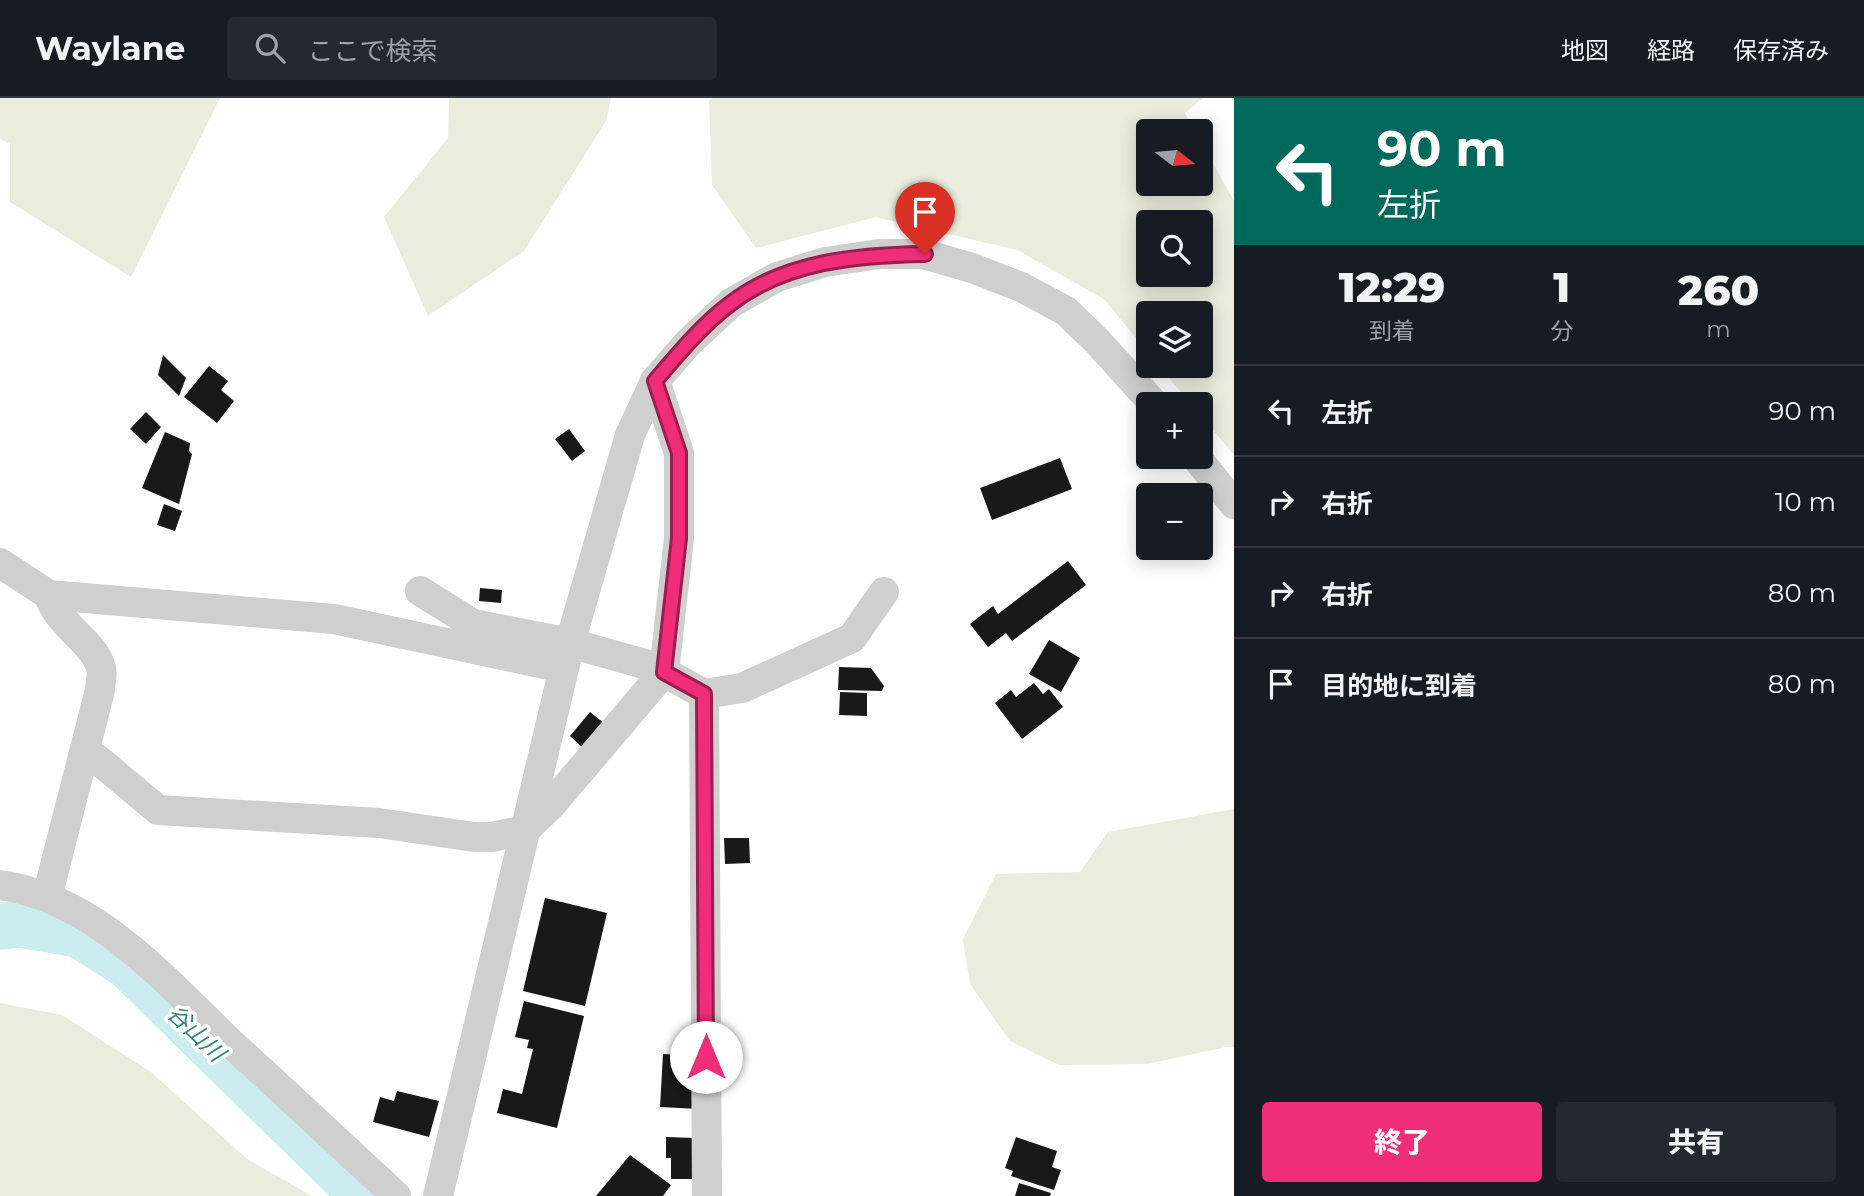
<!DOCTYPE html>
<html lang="ja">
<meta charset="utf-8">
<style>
:root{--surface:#171b24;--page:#242831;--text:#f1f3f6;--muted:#9ea1a6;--line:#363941;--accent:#f02d79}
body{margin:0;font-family:Montserrat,"Noto Sans JP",sans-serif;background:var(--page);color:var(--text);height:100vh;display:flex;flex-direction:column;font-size:26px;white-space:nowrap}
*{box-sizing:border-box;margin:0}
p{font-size:23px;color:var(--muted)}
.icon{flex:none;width:38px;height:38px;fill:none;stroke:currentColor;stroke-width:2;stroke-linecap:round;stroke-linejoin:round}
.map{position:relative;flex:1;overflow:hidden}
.side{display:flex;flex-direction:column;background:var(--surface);width:630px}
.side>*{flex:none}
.top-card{background:#00695c;color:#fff;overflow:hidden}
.needle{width:46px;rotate:106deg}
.tools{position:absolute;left:1136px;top:21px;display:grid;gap:14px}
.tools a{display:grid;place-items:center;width:77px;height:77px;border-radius:7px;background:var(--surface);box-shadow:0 4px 18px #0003;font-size:35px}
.pin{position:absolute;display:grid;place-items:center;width:60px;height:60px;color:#fff;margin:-72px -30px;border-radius:50% 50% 50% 0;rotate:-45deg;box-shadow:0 0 7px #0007}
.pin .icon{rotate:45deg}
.me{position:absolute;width:77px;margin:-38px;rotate:0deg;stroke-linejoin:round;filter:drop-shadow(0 0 5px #0008)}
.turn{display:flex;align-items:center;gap:24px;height:147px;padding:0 28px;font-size:32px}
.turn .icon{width:91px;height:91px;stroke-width:2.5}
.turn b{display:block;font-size:49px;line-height:60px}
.eta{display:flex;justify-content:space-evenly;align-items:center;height:119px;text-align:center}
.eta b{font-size:42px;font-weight:800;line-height:49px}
.button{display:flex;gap:14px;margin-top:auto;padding:14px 28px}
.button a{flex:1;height:80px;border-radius:7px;background:var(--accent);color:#fff;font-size:28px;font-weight:800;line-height:80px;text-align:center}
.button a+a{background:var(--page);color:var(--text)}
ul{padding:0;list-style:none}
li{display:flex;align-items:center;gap:21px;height:91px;padding:0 28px;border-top:2px solid var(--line)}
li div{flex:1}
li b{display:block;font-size:26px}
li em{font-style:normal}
header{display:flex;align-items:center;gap:42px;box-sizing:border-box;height:98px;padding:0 35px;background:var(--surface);border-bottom:2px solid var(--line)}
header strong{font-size:33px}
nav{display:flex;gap:38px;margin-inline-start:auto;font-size:24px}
.search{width:490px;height:63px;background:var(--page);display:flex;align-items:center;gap:18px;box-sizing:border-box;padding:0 24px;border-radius:7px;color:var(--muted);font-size:26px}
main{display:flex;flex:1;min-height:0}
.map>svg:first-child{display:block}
.green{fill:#eaecdd;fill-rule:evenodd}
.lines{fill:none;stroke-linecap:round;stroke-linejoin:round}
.river{stroke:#ccedef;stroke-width:47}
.building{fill:#191919}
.minor{stroke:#cfcfcf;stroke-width:30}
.route-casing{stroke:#9c1d4f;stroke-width:18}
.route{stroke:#f02d79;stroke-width:12}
.labels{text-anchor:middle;stroke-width:7;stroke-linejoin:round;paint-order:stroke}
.water-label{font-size:23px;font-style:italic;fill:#338086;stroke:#fff}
</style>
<header>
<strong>Waylane</strong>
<div class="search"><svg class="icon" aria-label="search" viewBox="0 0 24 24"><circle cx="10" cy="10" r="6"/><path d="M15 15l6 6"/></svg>ここで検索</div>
<nav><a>地図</a><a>経路</a><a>保存済み</a></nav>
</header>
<main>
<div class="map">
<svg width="1234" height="1098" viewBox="0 0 1234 1098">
<rect width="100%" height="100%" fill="#fff"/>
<g class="green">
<path d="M0,0h220l-89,179 -121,-75v-58l-10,-5z"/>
<path d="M449,0h162l-5,23 -82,130 -96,65 -44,-99 64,-79z"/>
<path d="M712,0h491l-18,15 10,18h-47v53h52l1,-43 33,60v254l-33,-39 -1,-12h-9l-32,-38h41v-53h-52v40l-44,-54 -87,-49 -141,-33 -120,31 -44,-63 -3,-84zM1148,124h52v53h-52z"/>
<path d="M1234,711v238h-8l-79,17 -88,1 -49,-24 -40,-57 -7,-45 33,-65 84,-2 28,-40z"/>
<path d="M0,905l62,12 89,57 96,87 65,37h-312z"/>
</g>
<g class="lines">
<path class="river" d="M0,828l20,-2 58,10 49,31 236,231"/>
</g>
<g class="building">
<path d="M163,257l23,23 -7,18 -21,-21z"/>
<path d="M209,268l19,15 -7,9 13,11 -17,22 -33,-26z"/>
<path d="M146,314l15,15 -15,17 -16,-15z"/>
<path d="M569,331l16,22 -13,10 -17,-22z"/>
<path d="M165,334l25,11 -1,8 3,3 -13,50 -37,-16z"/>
<path d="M1060,360l12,31 -80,31 -12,-32z"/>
<path d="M164,406l18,7 -7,20 -18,-6z"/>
<path d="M1068,463l18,24 -74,56 -6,-8 -18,14 -18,-23 23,-18 5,8z"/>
<path d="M480,490l22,2 -1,13 -22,-2z"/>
<path d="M1049,542l31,18 -19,34 -32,-18z"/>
<path d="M839,569l32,1 13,18 -2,5 -44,-1z"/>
<path d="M1034,585l9,11 6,-5 14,18 -41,32 -27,-36 16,-13 5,7z"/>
<path d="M840,594l27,1v23l-28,-1z"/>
<path d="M590,614l15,12 -21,25 -14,-13z"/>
<path d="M724,740h25l1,25 -25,1z"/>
<path d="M545,800l62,15 -22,93 -62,-15z"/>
<path d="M524,903l60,15 -27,112 -60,-15 6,-24 19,5 11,-45 -6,-1 2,-8 -14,-3z"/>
<path d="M663,956l26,1 -1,18 9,1 2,35 -39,-2z"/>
<path d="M397,993l42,10 -10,36 -56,-15 7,-25 14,4z"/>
<path d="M666,1039l30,1 -1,41h-24v-21h-5z"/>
<path d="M1016,1039l41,14 -5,16 9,3 -7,20 -43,-14 2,-5 -8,-3z"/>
<path d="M630,1057l41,30 -8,11h-67z"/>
<path d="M1019,1085l32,10 -1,3h-35z"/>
</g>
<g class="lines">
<g class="minor">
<path d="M1196,359l38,47"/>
<path d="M0,465l49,32 285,24 229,49"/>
<path d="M420,493l53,33 97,19 85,24 49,27 3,502"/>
<path d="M704,596l38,-6 110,-50 32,-46"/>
<path d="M84,656l12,4 62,52 221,13 95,14h18l33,-7 26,-25 113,-133 15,-134v-85l-24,-72"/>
<path d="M0,787c97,13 168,99 236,163 54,49 107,99 160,148"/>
<path d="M47,799l53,-207c0,-7 3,-15 1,-22 -7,-27 -43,-42 -52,-73"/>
<path d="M438,1098l132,-553 60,-208 25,-54 33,-38 43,-40 46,-26 48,-15 54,-8h45l48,14 49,19 45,24 31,30 57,63"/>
</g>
</g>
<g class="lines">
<defs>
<path id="route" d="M706,959l-2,-363 -40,-22 15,-134v-85l-24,-72c23,-27 47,-56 75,-77 55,-43 128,-49 195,-50"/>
</defs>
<use href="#route" class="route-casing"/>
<use href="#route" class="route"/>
</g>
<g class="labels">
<g class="water-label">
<text transform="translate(196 935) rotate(44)" y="8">谷山川</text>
</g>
</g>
</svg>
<div class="tools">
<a><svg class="needle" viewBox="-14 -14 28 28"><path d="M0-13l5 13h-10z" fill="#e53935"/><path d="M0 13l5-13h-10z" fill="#9ea1a6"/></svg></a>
<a><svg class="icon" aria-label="search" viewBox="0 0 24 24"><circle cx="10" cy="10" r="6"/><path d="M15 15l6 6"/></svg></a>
<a><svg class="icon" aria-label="layers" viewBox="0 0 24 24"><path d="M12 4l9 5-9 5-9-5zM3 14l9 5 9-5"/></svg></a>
<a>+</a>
<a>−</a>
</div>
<div class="pin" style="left:925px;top:156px;background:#d93025"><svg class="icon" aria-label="arrive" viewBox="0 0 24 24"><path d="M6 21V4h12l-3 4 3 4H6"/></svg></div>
<svg class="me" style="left:706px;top:959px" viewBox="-20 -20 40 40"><circle r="19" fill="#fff"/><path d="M0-13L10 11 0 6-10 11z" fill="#f02d79"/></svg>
</div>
<section class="side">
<div class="top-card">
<div class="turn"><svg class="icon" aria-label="left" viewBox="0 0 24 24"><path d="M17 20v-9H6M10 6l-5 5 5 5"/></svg><div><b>90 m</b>左折</div></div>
</div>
<div class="eta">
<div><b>12:29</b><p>到着</p></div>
<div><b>1</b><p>分</p></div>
<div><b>260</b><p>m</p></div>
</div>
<ul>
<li><svg class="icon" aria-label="left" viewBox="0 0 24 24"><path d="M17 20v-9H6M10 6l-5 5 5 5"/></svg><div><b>左折</b></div><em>90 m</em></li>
<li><svg class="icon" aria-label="right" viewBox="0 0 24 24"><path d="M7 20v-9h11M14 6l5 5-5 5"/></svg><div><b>右折</b></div><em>10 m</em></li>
<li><svg class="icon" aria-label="right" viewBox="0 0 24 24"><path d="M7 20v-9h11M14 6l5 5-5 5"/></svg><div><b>右折</b></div><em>80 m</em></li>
<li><svg class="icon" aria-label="arrive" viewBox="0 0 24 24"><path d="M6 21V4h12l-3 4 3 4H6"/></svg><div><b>目的地に到着</b></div><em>80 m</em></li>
</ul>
<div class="button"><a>終了</a><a>共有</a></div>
</section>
</main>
